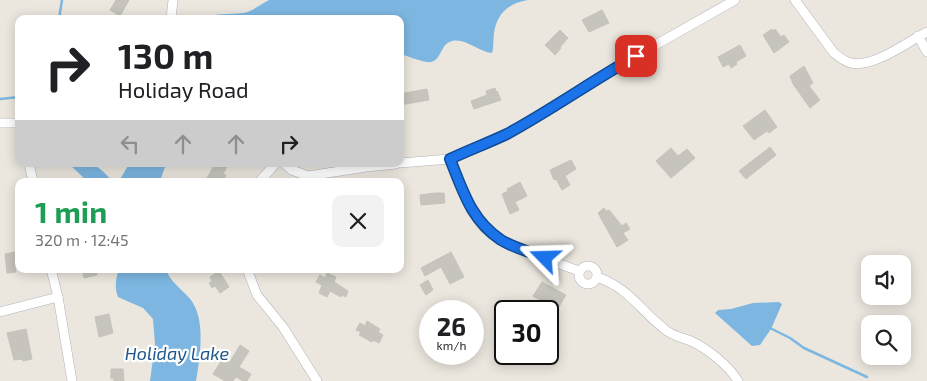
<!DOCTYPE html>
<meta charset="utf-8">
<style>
:root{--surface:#fff;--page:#f2f2f2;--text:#202124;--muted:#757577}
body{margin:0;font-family:"Exo 2",sans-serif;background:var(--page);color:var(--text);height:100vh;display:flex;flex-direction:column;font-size:19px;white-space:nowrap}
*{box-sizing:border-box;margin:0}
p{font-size:16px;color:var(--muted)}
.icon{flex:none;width:28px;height:28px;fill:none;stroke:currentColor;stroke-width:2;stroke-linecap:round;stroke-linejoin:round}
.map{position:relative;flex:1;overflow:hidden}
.drawer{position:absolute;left:15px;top:178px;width:389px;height:95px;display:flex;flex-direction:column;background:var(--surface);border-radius:10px;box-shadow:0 2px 12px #0003}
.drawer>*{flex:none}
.banner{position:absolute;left:15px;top:15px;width:389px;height:152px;border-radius:10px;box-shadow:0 2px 12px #0003;background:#fff;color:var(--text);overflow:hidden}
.tools{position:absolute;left:861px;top:255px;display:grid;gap:10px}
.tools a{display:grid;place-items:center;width:50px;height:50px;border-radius:10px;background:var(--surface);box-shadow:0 2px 12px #0003;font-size:25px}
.speed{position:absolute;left:419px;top:300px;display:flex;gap:10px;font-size:25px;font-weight:700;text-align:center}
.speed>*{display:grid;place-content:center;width:65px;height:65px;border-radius:50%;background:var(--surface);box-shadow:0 2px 12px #0003;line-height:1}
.speed small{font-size:12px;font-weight:400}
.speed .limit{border:2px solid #111;border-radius:8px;background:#fff;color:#111}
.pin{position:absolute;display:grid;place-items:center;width:42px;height:42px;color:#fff;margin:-21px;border-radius:10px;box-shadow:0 2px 8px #0006}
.me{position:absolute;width:55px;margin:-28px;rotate:292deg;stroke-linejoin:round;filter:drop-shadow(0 0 4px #0008)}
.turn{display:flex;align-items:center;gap:18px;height:105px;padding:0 20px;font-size:22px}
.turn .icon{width:65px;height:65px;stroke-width:2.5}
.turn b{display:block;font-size:35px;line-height:42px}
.lanes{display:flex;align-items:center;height:48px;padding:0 20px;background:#0003;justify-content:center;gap:25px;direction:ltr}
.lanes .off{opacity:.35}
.round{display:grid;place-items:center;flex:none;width:52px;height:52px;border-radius:10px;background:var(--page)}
.headline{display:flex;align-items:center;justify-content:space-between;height:85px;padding:0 20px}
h1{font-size:30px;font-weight:700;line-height:38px;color:#1e9e55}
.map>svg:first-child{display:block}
.water{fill:#7db7e1}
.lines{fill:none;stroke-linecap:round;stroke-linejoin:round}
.stream{stroke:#7db7e1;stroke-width:2.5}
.building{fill:#c6c4bd;stroke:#c6c3b8}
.minor-casing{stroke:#b2b2bc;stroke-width:10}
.minor{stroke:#fff;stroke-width:9}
.route-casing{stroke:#114b97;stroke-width:12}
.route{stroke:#1a73e8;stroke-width:9}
.labels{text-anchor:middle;stroke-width:4.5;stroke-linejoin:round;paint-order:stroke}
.water-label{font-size:18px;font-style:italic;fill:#1d558c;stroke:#fff}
</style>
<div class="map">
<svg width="927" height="381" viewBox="0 0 927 381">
<rect width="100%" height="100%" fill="#ebe7de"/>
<g class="water">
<path d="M269,0h259c-19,3 -31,13 -34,33 -1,7 0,14 -2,20 -14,-1 -26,-15 -40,-12 -13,3 -10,23 -25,21 -9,-1 -18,-6 -27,-8v-35h-198c16,-7 25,-4 41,-6 8,-1 18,-9 26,-13z"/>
<path d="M69,164c24,0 27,-2 43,17h-25z"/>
<path d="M129,164h37l-6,17h-41z"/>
<path d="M119,269h47c3,12 17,21 25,31 15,20 9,58 5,81h-46l5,-37 -2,-25 -10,-11 -25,-11c-4,-10 -2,-19 1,-28z"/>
<path d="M779,302l3,2 -11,25 -11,16 -8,1 -37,-33 3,-3 13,-1 22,-6z"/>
</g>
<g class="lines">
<g class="stream">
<path d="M59,19l3,-19"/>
<path d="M0,99l19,-2"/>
<path d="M770,328l20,10 14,10 63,29"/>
</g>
</g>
<g class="building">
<path d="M116,0h13l-9,16 -10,-6z"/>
<path d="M602,10l7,13 -20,9 -7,-12z"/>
<path d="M772,29l1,2 2,-2 6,8 3,-2 5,7 -15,11 -11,-18z"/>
<path d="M560,30l8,8 -8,9 1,1 -6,7 -10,-10z"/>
<path d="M740,45l6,11 -10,6 1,2 -6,4 -2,-4 -6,3 -5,-10z"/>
<path d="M804,66l9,17 -4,3 11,14 -10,8 -17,-24 -3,-8z"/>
<path d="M495,88l1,4 1,-1 4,9 -27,9 -3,-8 16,-6 -1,-4z"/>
<path d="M427,89l2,11 -29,5v-11z"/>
<path d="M765,110l12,17 -8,6 -2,-2 -13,9 -11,-14z"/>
<path d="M770,147l6,8 -30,24 -7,-8z"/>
<path d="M671,148l7,8 9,-7 8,9 -24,20 -15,-17z"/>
<path d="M571,160l5,9 -11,7 5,9 -8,5 -6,-11 -2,1 -4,-10z"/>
<path d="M215,164h13l-5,10 3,1 -3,6h-10l-6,-3z"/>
<path d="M520,182l7,14 -12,6 4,8 -9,4 -8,-20 6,-3 -1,-2 4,-2z"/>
<path d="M435,193h9l1,10 -24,2 -1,-10z"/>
<path d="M604,208l2,3 3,-1 13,16 4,-3 4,6 -7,4 5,7 -11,7 -19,-34z"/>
<path d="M15,252l2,15h-2l1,5 -9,1 -2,-19z"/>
<path d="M451,252l13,25 -14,7 -9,-17 -16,9 -4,-8z"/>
<path d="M82,269h14l1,6 -13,3z"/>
<path d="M219,271l10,16 -9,6 -5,-7 -3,2 -3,-5 3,-2 -2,-4z"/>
<path d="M327,273l9,4 -2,5 14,9 -2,6 -4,-2 -1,2 -11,-6 -3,6 -8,-4 3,-8 -6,-3 4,-7 5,3z"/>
<path d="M428,280l5,10 -7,5 -6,-10z"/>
<path d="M542,282l24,13 -9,15 -5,-3 -2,4 -7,-5 2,-3 -12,-7z"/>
<path d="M109,314l4,19 -14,4 -4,-20z"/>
<path d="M367,321l13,8 -2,3 5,3 -4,8 -6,-3 -1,2 -13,-7 2,-3 -5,-2 4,-7 5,3z"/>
<path d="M26,329l6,30 -9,2 -1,-2 -8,1 -7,-27z"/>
<path d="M240,345l9,6 -10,16 12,7 -4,7h-4l-7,-4 -3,4h-8l-12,-7 10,-16 7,4z"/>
<path d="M111,369h12l1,12h-10l-1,-3 -2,1z"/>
</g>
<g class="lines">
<defs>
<g id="minor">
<path d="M795,0l39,53c5,4 11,9 17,10 23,5 56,-21 76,-31"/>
<path d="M171,19l2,-19"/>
<path d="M918,36l9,16"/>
<path d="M0,123h19"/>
<path d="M450,159c9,21 16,48 32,66 18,20 71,36 97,46"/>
<path d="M400,163l50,-4 56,-25 44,-25 56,-36 129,-73"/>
<path d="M29,164l4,17"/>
<path d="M285,164l7,6 16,6 58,-9 30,-3"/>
<path d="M260,181l15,-17"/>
<circle cx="588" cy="275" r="9"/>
<path d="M51,269l7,28 14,84"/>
<path d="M247,269l10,26 26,32 34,54"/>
<path d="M597,277c34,12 43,34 70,54 7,5 16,7 24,10 17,8 38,25 47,40"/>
<path d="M0,312l58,-15"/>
</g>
</defs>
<use href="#minor" class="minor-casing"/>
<use href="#minor" class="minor"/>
</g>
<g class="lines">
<defs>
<path id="route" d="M545,258c-14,-6 -31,-10 -44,-18 -30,-20 -38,-49 -51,-81 19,-9 38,-16 57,-25 44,-24 85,-53 129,-78"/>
</defs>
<use href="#route" class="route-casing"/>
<use href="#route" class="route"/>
</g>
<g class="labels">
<g class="water-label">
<text x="177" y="360">Holiday Lake</text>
</g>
</g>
</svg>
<div class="tools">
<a><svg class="icon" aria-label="sound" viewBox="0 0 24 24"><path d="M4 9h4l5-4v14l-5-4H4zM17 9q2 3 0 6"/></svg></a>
<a><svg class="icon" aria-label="search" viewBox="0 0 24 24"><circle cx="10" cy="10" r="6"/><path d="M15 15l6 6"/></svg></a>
</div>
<div class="speed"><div>26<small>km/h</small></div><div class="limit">30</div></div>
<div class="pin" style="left:636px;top:56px;background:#d93025"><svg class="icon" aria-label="arrive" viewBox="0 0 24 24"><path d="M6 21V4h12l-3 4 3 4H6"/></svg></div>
<svg class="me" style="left:545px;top:258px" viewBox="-20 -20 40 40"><path d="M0-17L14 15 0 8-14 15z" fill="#1a73e8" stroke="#fff" stroke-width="4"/></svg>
<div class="banner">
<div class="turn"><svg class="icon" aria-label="right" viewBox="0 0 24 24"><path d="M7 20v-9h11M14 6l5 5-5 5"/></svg><div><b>130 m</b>Holiday Road</div></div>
<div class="lanes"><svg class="icon off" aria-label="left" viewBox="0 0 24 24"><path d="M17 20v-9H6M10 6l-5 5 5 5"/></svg><svg class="icon off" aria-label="ahead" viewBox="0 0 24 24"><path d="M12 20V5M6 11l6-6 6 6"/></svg><svg class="icon off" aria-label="ahead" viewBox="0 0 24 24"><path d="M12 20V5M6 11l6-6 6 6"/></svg><svg class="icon" aria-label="right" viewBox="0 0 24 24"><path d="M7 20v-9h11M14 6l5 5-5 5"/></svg></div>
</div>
<section class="drawer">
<div class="headline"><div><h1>1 min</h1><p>320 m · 12:45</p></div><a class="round"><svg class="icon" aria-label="close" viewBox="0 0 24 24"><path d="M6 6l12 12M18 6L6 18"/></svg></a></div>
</section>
</div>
